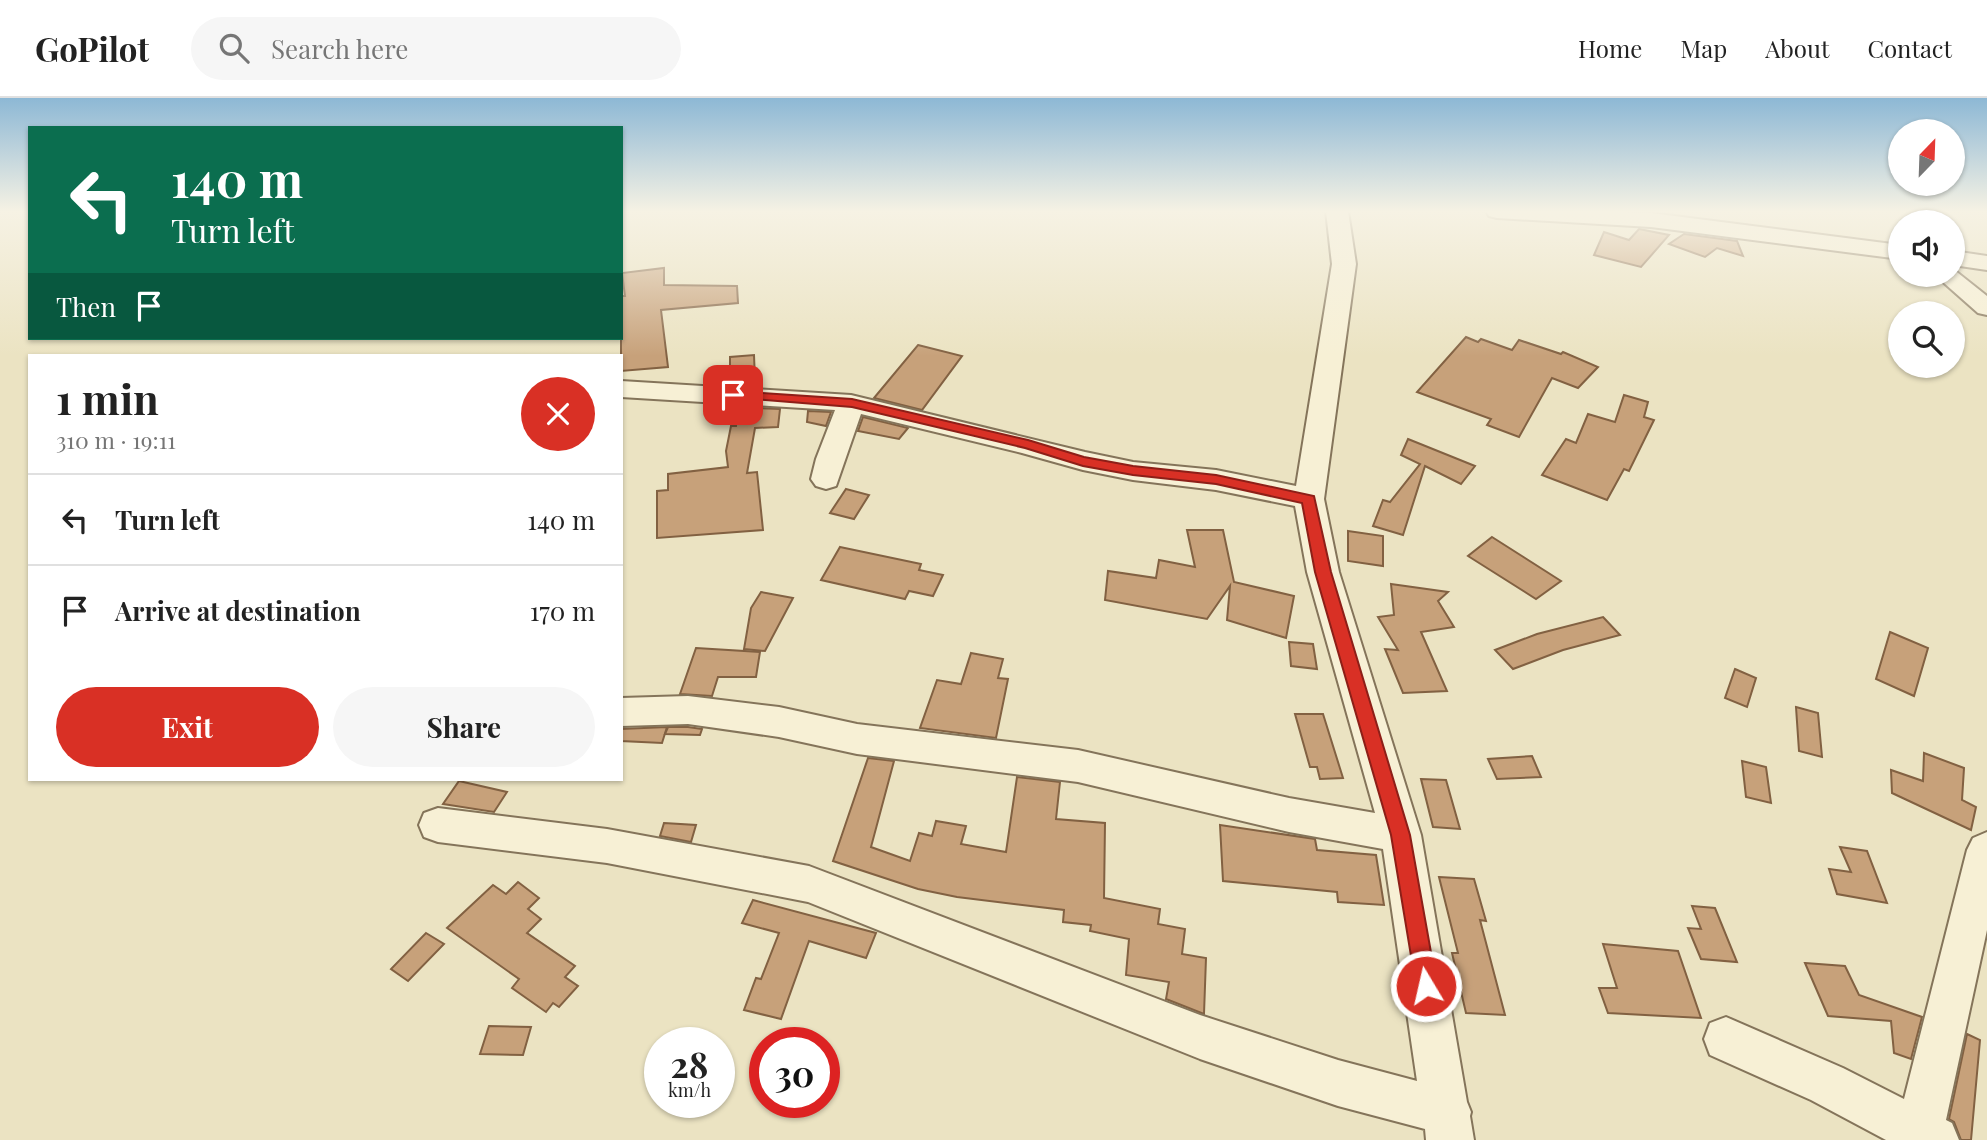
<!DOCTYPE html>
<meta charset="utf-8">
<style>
:root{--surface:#fff;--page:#f6f6f6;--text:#222;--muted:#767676;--line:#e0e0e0;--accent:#d93025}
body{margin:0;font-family:"Playfair Display",serif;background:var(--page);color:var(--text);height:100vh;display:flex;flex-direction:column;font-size:26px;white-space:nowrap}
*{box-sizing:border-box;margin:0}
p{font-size:23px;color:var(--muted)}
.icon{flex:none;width:38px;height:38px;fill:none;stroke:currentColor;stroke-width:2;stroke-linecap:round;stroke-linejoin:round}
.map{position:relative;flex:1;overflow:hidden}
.drawer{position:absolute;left:28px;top:256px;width:595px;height:427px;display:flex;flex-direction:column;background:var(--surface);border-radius:0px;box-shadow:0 2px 5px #0004}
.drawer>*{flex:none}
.hud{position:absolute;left:28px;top:28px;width:595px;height:214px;border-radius:0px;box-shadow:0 2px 5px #0004;background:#0b6e4f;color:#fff;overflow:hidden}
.needle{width:46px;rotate:23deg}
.controls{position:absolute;left:1888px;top:21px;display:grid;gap:14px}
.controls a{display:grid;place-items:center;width:77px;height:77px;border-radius:50%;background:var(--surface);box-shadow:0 2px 5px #0004;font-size:35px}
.speed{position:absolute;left:644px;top:929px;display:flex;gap:14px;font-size:35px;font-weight:700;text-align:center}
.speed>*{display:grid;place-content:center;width:91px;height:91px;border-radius:50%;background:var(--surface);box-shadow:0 2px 5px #0004;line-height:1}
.speed small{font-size:18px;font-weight:400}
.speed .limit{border:10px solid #d22;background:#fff;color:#111}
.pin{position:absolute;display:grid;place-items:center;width:60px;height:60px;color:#fff;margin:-30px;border-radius:14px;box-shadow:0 4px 10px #0006}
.me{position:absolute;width:77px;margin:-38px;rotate:351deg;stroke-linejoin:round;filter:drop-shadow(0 0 5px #0008)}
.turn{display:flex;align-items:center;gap:24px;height:147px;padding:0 28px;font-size:32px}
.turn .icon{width:91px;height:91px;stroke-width:2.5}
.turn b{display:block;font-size:49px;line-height:60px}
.then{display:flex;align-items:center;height:66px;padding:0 28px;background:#0003;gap:14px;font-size:26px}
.round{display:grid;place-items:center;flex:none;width:74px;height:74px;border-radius:37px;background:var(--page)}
.overview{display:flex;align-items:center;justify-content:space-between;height:119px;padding:0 28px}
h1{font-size:42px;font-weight:700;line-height:52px}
.cta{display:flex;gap:14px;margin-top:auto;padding:14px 28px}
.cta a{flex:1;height:80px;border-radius:42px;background:var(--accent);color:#fff;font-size:28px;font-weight:700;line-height:80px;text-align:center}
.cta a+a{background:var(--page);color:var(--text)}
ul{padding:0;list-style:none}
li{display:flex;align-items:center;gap:21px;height:91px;padding:0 28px;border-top:2px solid var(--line)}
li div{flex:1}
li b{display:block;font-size:26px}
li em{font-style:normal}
header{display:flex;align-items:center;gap:42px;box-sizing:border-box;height:98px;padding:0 35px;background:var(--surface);border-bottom:2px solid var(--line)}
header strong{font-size:33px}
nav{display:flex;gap:38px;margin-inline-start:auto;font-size:24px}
.search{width:490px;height:63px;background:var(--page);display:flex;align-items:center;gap:18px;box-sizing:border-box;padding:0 24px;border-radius:38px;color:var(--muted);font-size:26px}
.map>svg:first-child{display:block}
.building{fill:#c7a17a;stroke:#826142;stroke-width:2}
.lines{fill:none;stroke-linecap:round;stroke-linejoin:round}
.minor-casing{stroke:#84745a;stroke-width:4}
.minor{fill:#f7f0d5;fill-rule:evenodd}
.route{fill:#d93025;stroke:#8d1f18;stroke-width:2}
</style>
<header>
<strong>GoPilot</strong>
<div class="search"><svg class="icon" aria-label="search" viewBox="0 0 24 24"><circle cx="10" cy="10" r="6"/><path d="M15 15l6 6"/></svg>Search here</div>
<nav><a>Home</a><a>Map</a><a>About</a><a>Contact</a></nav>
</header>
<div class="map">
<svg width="1987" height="1042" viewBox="0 0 1987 1042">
<rect width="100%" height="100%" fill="#ebe3c2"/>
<g class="building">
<path d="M1639,131l30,6 -28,32 -47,-12 10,-23 25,8z"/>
<path d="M1684,136l53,7 6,15 -26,-8 -12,9 -36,-13z"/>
<path d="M664,170v17l73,1 1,17 -77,7 7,57 -47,4v-75h4l-3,-23z"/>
<path d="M1466,239l12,5 3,-3 31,11 7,-10 42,14 2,-2 35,15 -20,21 -26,-10 -33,59 -32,-12 4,-6 -74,-27z"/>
<path d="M918,247l44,11 -40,54 -48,-12z"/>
<path d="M754,257l1,25 -25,2v-25z"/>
<path d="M1624,297l24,7 -4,15 10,3 -25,51 -5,-2 -17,31 -65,-25 24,-36 10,4 12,-29 27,8z"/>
<path d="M738,309l42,2 -2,18 -23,1 -8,45 10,-1 6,58 -106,8v-47l11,-1v-16l60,-7 -2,-16 5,-25h5z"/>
<path d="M808,313l23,1 -5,14 -19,-4z"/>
<path d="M863,319l45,11 -9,11 -41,-8z"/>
<path d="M1408,341l67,27 -14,18 -36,-18 -22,69 -30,-9 10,-26 7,2 30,-38 -19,-9z"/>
<path d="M846,391l23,6 -15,24 -24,-6z"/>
<path d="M1187,432h36l11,52 60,14 -8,42 -59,-18 3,-34 -23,33 -102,-19 3,-29 48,7 3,-18 36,7z"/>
<path d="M1348,433l35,5v30l-35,-5z"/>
<path d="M1492,439l69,44 -25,18 -68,-43z"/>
<path d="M840,449l81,17 -2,6 24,5 -10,21 -24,-5 -4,8 -84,-19z"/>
<path d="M1391,486l57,8 -10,9 16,26 -33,5 26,59 -44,2 -18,-44 13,1 -20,-33 16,-2z"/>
<path d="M761,494l32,6 -28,53 -21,-2 7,-41z"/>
<path d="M1603,519l17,18 -57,15 -50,19 -18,-19 42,-16z"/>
<path d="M1890,534l38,16 -14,48 -38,-17z"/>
<path d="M1289,544l24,2 4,25 -26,-3z"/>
<path d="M696,550l64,4 -4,25h-38l-6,19 -32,-2z"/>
<path d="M971,555l32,6 -5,19 10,1 -12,59 -76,-10 17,-48 24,4z"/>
<path d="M1735,571l21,9 -9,29 -22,-9z"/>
<path d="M1796,609l22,6 4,44 -23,-6z"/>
<path d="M1295,616h28l20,64 -23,1 -3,-12h-7z"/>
<path d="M667,629l-5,16 -41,-2v-12z"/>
<path d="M668,629h20l14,2 -2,6 -35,-1z"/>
<path d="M1924,655l40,15 -2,32 14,7 -5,23 -79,-37 -1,-23 32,11z"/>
<path d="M1532,658l9,21 -44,2 -9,-20z"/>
<path d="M868,660l26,3 -23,86 39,14 9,-28 13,3 4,-15 30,5 -5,18 45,8 11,-75 43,5 -4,37 49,4 -1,75 56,11 -2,15 27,5 -3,25 24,4 -2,56 -38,-15 3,-17 -43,-7 3,-36 -39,-8 1,-6 -28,-3 1,-12 -107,-13 -39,-8 -85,-28z"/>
<path d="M1742,663l24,6 5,36 -25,-6z"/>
<path d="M1421,681l25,1 14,49 -27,-2z"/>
<path d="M459,683l48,11 -13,20 -51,-8z"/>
<path d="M664,725l32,2 -5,17 -31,-6z"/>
<path d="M1220,727l95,14 2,11 59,5 8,50 -46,-3 -1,-10 -114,-11z"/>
<path d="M1840,749l27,4 20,52 -50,-9 -8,-25 22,3z"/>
<path d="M1439,779l35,2 12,42 -6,-1 25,95 -39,-2 -14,-60h6z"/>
<path d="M518,784l21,16 -11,11 13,10 -14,14 48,33 -10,11 13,9 -19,21 -6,-4 -7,9 -34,-24 7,-9 -72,-51 46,-43 13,9z"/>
<path d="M753,802l123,33 -10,25 -57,-17 -28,78 -37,-9 12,-32 5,1 18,-46 -37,-10z"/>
<path d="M1692,808l23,2 22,54 -36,-3 -13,-31 13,1z"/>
<path d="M426,835l18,11 -36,37 -17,-12z"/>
<path d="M1603,846l75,7 23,67 -93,-5 -9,-25h18z"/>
<path d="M1805,865l40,3 14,29 63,22 -11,42 -17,-6 -3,-32 -63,-5z"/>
<path d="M489,928l42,1 -8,28 -43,-1z"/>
<path d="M1967,936l13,6 -9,100h-10l-7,-18 -5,-3z"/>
</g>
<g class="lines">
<defs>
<g id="minor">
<path d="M1326,113h22l8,53 -32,235 15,73 82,263 46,267 4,10 -1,4 4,24h-48l-1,-11 -87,-23 -138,-47 -392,-157 -201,-39 -169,-21 -14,-5 -5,-12 5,-12 14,-5 169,21 202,37 391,149 138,45 79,21 -34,-232 -94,-17 -211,-50 -221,-28 -78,-17 -91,-13 -67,2v-28l67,-2 91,11 78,17 221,26 211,48 86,15 -68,-241 -12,-66 -79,-16 -83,-10 -50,-10 -61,-17 -161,-39 -25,72 -10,3 -10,-3 -5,-7 5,-20 19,-49 -214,-13v-16l230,14 234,57 48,10 83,8 80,16 36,-222z"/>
<path d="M1486,113h116l49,2 249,32v14l-249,-32 -154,-9 -8,-2z"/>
<path d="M1953,153l34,5v14l-34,-5z"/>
<path d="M1953,171l34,27v19l-9,-2 -43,-38h18z"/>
<path d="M1987,734v98l-41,190 6,3 7,17h-73l-75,-40 -101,-45 -6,-16 6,-16 16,-6 117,51 61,31 63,-249 6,-12z"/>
</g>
</defs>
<use href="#minor" class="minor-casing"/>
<use href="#minor" class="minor"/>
</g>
<linearGradient id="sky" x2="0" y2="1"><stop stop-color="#8db8d5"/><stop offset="0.44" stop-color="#f6f2e4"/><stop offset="1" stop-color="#f6f2e4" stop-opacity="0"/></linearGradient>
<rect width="1987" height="258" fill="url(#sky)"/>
<path class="route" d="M733,293l119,8 176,41 56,17 49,9 83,9 98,21 17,76 79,263 27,151 -3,7 -8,3 -7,-3 -3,-7 -25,-151 -76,-263 -13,-69 -86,-19 -83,-9 -50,-9 -58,-18 -173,-41 -123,-10 -2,-2z"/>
</svg>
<div class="controls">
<a><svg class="needle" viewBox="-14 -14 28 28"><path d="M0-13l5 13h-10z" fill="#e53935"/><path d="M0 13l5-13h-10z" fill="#767676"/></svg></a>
<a><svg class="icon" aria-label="sound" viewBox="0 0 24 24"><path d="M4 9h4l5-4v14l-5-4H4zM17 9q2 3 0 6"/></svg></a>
<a><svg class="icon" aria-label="search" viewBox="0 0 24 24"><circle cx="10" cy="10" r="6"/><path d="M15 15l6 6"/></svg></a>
</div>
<div class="speed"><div>28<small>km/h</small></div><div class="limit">30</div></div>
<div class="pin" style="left:733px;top:297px;background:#d93025"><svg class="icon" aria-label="arrive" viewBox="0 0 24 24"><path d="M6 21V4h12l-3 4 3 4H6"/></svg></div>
<svg class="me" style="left:1426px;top:888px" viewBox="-20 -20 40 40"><circle r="17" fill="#d93025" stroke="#fff" stroke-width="3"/><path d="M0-11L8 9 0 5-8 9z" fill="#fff"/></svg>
<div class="hud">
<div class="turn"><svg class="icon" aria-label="left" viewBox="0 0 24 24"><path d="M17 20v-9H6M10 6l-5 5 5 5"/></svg><div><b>140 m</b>Turn left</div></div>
<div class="then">Then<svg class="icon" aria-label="arrive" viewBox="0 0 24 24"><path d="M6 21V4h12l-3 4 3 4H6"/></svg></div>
</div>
<section class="drawer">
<div class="overview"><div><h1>1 min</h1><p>310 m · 19:11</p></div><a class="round" style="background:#d93025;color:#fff"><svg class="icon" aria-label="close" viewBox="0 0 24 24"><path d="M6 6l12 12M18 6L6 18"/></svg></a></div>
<ul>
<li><svg class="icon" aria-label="left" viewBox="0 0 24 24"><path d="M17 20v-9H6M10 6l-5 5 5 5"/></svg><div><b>Turn left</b></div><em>140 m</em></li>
<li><svg class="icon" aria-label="arrive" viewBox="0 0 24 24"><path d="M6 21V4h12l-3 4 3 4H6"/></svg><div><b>Arrive at destination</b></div><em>170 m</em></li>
</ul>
<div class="cta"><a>Exit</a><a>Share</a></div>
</section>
</div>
